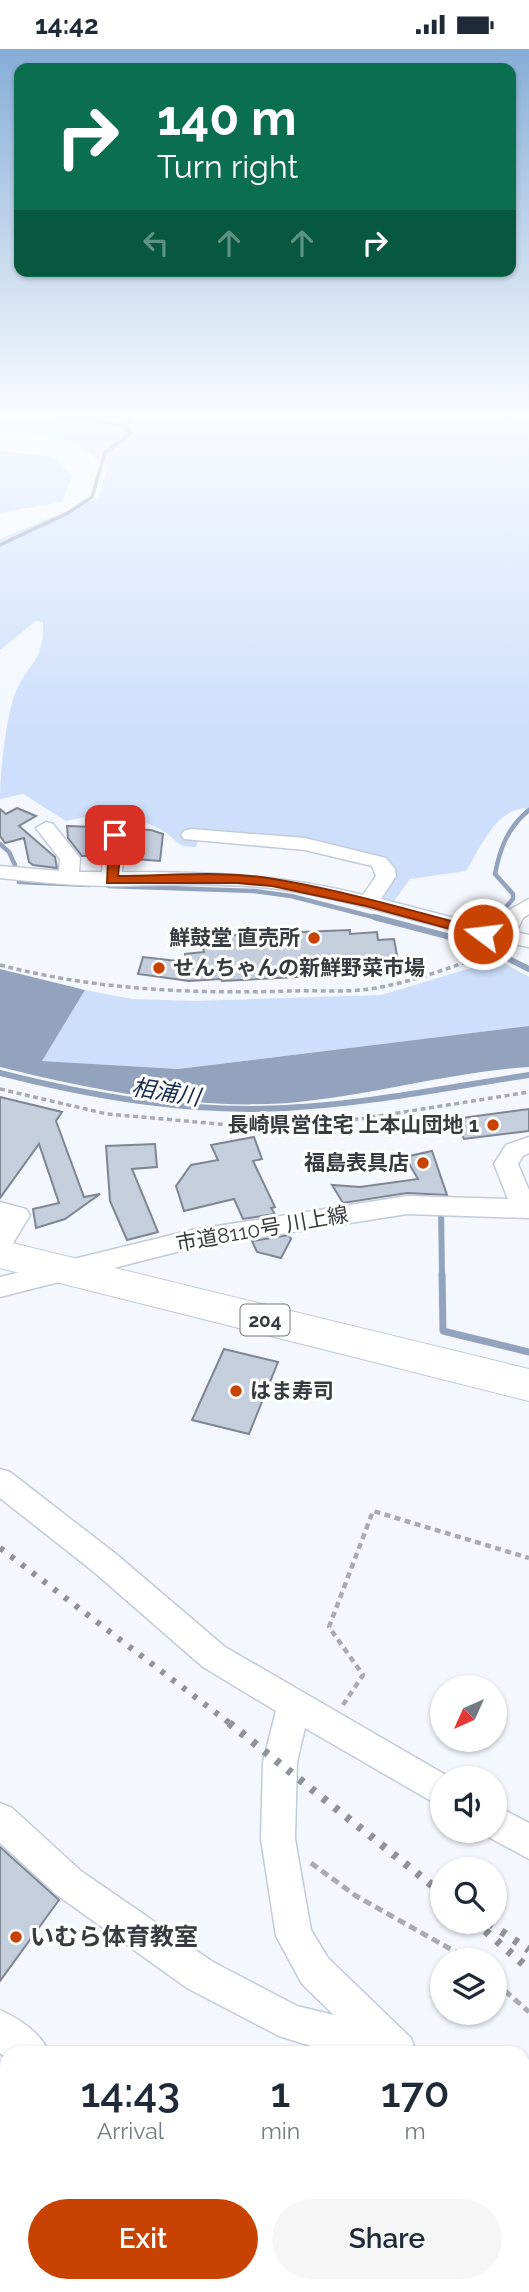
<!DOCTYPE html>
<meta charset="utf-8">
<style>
:root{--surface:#fff;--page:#f6f6f7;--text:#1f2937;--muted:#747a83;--accent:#c84201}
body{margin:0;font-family:Raleway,"Noto Sans JP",sans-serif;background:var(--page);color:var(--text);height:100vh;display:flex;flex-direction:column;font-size:26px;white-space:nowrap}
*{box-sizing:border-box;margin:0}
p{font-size:23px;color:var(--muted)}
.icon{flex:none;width:38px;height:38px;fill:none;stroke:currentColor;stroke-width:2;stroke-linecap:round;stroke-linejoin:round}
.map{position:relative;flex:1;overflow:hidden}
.sheet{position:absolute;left:0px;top:1997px;width:530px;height:247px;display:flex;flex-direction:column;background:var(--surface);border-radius:21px 21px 0 0;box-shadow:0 2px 5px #0004}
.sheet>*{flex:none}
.top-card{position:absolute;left:14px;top:14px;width:502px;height:214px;border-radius:14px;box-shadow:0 2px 5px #0004;background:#0b6e4f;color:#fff;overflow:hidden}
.needle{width:46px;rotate:225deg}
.tools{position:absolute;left:430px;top:1626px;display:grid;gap:14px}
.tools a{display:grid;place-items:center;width:77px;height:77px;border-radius:50%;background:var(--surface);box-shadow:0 2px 5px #0004;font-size:35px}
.pin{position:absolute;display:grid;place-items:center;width:60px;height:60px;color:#fff;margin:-30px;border-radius:14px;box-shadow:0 4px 10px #0006}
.me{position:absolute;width:77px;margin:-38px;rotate:285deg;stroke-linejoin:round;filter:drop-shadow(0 0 5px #0008)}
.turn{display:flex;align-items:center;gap:24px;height:147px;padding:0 28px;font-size:32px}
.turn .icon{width:91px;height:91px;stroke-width:2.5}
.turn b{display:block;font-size:49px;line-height:60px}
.lanes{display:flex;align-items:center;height:66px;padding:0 28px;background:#0003;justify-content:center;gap:35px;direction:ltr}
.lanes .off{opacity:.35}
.eta{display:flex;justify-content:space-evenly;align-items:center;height:119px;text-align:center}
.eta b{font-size:42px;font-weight:600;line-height:49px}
.button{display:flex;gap:14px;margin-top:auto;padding:14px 28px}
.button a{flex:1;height:80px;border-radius:42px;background:var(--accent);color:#fff;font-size:28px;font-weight:600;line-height:80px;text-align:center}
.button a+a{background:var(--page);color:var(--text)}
.status{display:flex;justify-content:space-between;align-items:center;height:49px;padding:0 35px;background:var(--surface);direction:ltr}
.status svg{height:19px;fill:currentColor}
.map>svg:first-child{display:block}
.green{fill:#cedffc}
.water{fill:#93a3be}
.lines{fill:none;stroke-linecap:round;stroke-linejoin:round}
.stream-far3{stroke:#93a3be;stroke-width:3.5}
.stream-far2{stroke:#93a3be;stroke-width:4.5}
.stream-far1{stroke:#93a3be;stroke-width:6}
.stream{stroke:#93a3be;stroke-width:7}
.building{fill:#c5cedd;stroke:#7e8694;stroke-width:2}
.minor-casing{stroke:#c2cbda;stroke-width:3}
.highway-casing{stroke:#c2cbda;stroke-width:2}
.path-far2{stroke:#a8acb2;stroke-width:3.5;stroke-dasharray:5 3.5;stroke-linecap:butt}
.path-far1{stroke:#a8acb2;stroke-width:4.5;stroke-dasharray:6 4.5;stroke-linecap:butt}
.path{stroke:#a8acb2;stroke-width:5;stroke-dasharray:8 5;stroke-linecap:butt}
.minor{fill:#fff;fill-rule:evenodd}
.highway{fill:#fff;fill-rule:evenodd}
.rail-far1{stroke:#8f9399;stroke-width:6;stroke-dasharray:4.5 9;stroke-linecap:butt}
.rail{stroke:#8f9399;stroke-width:8;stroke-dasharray:5 10;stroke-linecap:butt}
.route{fill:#c84201;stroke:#822b01;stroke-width:2}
.poi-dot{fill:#c84201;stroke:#fff;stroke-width:2.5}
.labels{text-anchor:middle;stroke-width:6;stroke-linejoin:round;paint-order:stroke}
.shield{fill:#fff;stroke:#74767a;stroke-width:2}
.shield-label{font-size:19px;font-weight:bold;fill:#383b41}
.poi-label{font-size:21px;font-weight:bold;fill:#383b41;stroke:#fff;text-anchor:end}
.street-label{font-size:21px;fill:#383b41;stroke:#fff}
.water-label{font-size:23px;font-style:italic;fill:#162a50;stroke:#fff}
.near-poi-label{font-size:24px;font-weight:bold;fill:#383b41;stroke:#fff;text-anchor:start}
</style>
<div class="status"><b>14:42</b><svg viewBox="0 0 49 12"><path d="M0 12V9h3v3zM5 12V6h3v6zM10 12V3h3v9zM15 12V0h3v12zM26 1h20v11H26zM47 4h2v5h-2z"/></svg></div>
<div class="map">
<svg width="529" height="2243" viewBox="0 0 529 2243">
<rect width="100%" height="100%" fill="#f4f8fe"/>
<g class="green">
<path d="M0,363h529v396c-34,0 -47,38 -63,63l-56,8 -16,22 -15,-4 16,-23 -87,-33 -112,-2 2,2 -2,6c-21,0 -18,-7 -33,-16 -32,-19 -62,-19 -97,-10l-43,-27 -23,5c0,-26 6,-84 16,-108 14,-31 28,-28 27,-69l-7,-1 -36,29v-111l98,-41 10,-31 -30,-22 -49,-13 -29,-2z"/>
<path d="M0,402l53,6 19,19 -10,26 -62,11z"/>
<path d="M498,911l31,17v49l-351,43 -137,-8 44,-71 47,9 62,2 187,-6z"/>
</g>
<path class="water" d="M0,920l85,21 -43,71 136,8 351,-43v41c-75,5 -148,26 -222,34 -99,12 -211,-10 -307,-34z"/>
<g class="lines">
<g class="stream-far3">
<path d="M0,364h46l78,13"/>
<path d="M0,496l68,-32 24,-16 13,-44 26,-20 -7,-7 8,-7 2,-7"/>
</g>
<g class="stream-far2">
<path d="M0,795l9,8 6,13"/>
<path d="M19,833l71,3"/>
<path d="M108,837l146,5 37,5 90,23"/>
<path d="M495,870l18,-20v-5l-18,-20c5,-26 13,-47 34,-64"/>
</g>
<g class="stream-far1">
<path d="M374,868l107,28 48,24"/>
<path d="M493,874l3,-6"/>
<path d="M0,1024c94,24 188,40 285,35 82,-4 163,-21 244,-33"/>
<path d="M441,1159l1,67"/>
</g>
<path class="stream" d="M442,1225l1,57 86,21"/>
</g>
<g class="building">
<path d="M17,759l19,8 -17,10 36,31 2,11 -24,-3 -4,-3 -5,-24 -19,5 -5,-7v-27l6,5z"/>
<path d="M67,777l29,1 5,29h-19l-14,-18z"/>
<path d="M129,780l22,1 12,4 -3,27 -26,-2z"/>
<path d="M350,881v4l27,-2 1,8 16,-1 4,22 -19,1 2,7 -8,1v3l-151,8 -1,-2 -32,2 -51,-7 5,-17 43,5 -1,-8 19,-2 -3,-11 19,-1v-4l18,-1 -1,5 64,-5v-3z"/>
<path d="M0,1048l62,15 -6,9 28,76 16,-3 -35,25 -29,9 -3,-19 26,-6 -20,-59 -39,54z"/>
<path d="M529,1060v22l-65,8 -10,-20z"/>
<path d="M254,1088l8,22 -9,2 22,46 -4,1 4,6 -32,5 -9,-20 -50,12 -8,-25 15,-21 27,-5 -7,-15z"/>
<path d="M155,1095l2,23 -25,2 26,63 -31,8 -17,-39 -4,-55z"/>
<path d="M432,1102l15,44 -40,-2 -64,10 -11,-18 28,2 58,-8 -13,-22z"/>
<path d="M289,1186l2,4 -10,19 -24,-6 -5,-11z"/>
<path d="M224,1300l54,13 -29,72 -57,-14z"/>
<path d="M0,1798l59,53 -59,81z"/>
</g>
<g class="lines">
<defs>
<g id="minor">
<path d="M46,773l7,2 27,34 -1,14h23l3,-37 10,-6 10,6 -3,37c84,0 159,2 241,23l13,-19 -4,-10 -67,-16 -121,-11 -3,-4 3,-4 7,-2 114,9 81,20 9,11 1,7 -15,23 116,30 10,-18 22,-12v15l-6,4 -7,14 13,3v12c-87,-15 -170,-48 -258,-59 -54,-6 -107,-3 -160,-2 -36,0 -74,-4 -111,-8v-12l59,5 1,-12 -24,-31z"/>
<path d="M529,1088v16l-6,3 -5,8 11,26v28l-122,-4 -215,34 -192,49v-20l192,-47 215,-34 101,3 -14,-35 12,-19z"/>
<path d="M0,1153l26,7 4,6 -21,35 -9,2z"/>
<path d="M0,1420l10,3 106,82 109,93 226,131h-8v30l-138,-80 -8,34 -2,77 16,91 17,28 83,80 5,15h-83l-54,-17 -92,-48 -130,-93 -57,-52v-40l12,5 69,63 132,91 84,44 37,9 -32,-31 -26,-48 -15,-97 2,-77 13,-51 -73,-44 -109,-95 -94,-74z"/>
<path d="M495,1756l34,18v36l-46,-25 -2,-3h14z"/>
<path d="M0,1961c20,9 41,23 49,43h-42v6l-7,-6z"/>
<path d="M523,2091l6,3v42l-6,-3z"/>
<path d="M310,2236h48l3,7h-48z"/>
</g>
<path id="highway" d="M0,1191l529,129v32l-529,-133z"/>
</defs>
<use href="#minor" class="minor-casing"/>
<use href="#highway" class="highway-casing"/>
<g class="path-far2">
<path d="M0,916c96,25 192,29 291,26 28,-1 57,2 85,-3 40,-7 79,-22 117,-36"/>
<path d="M0,1040l107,25 134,12 119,-7 169,-27"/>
</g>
<path class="path-far1" d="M343,1656l20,-30 -34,-48 44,-116 156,47"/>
<g class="path">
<path d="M311,1814l45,33 114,64"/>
<path d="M495,1933l34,30"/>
</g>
<use href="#minor" class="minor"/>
<use href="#highway" class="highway"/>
<path class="rail-far1" d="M0,1499l232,177"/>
<g class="rail">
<path d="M229,1674l214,171"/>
<path d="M474,1872l55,48"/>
<path d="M489,1874l40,27"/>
</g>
</g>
<linearGradient id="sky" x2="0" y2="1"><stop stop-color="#86add7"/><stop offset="0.54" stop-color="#fafcff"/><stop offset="1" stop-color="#fafcff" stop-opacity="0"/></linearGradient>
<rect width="529" height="677" fill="url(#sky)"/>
<path class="route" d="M115,782l7,4 -4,41c51,0 105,-6 156,3 72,12 143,33 214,52l2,3 -7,4 -117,-32 -94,-20 -35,-3h-130l2,-48z"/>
<g class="poi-dot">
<circle cx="314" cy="889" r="7"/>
<circle cx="159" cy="919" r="7"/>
<circle cx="493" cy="1076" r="7"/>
<circle cx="423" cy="1114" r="7"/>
<circle cx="236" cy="1342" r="7"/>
<circle cx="16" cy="1888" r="7"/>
</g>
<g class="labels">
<rect class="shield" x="240.5" y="1255.5" width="49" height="31" rx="5"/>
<g class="shield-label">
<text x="265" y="1278">204</text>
</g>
<g class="poi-label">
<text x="300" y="896">鮮鼓堂 直売所</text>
<text x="173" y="926" text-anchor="start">せんちゃんの新鮮野菜市場</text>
<text x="479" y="1083">長崎県営住宅 上本山団地 1</text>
<text x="409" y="1121">福島表具店</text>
<text x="250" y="1349" text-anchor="start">はま寿司</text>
</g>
<g class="street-label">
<text transform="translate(262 1180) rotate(-10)" y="7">市道8110号 川上線</text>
</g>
<g class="water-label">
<text transform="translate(166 1043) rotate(9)" y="8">相浦川</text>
</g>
<g class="near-poi-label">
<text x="30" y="1896">いむら体育教室</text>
</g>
</g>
</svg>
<div class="tools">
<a><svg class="needle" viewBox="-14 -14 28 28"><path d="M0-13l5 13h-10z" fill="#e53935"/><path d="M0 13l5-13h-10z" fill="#747a83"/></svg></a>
<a><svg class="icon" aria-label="sound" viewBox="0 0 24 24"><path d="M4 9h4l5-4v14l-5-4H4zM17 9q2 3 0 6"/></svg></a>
<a><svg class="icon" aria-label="search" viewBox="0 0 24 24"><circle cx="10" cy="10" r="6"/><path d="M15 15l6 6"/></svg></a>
<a><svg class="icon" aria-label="layers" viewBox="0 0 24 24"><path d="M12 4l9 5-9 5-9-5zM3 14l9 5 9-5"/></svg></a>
</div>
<div class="pin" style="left:115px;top:786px;background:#d93025"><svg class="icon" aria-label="arrive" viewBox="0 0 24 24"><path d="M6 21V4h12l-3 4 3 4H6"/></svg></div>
<svg class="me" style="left:483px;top:885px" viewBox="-20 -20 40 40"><circle r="17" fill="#c84201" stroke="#fff" stroke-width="3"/><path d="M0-11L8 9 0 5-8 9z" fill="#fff"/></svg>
<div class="top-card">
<div class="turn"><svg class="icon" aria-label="right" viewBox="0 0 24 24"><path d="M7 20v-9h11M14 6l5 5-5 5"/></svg><div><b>140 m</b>Turn right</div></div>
<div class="lanes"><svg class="icon off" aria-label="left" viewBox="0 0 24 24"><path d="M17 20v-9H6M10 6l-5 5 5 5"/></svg><svg class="icon off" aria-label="ahead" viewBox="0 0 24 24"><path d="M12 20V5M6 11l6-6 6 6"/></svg><svg class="icon off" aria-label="ahead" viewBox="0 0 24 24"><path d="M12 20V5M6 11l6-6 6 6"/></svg><svg class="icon" aria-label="right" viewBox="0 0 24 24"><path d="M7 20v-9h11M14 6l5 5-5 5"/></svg></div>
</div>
<section class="sheet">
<div class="eta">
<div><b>14:43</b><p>Arrival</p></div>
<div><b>1</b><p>min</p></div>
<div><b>170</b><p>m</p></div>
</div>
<div class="button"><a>Exit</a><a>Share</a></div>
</section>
</div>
